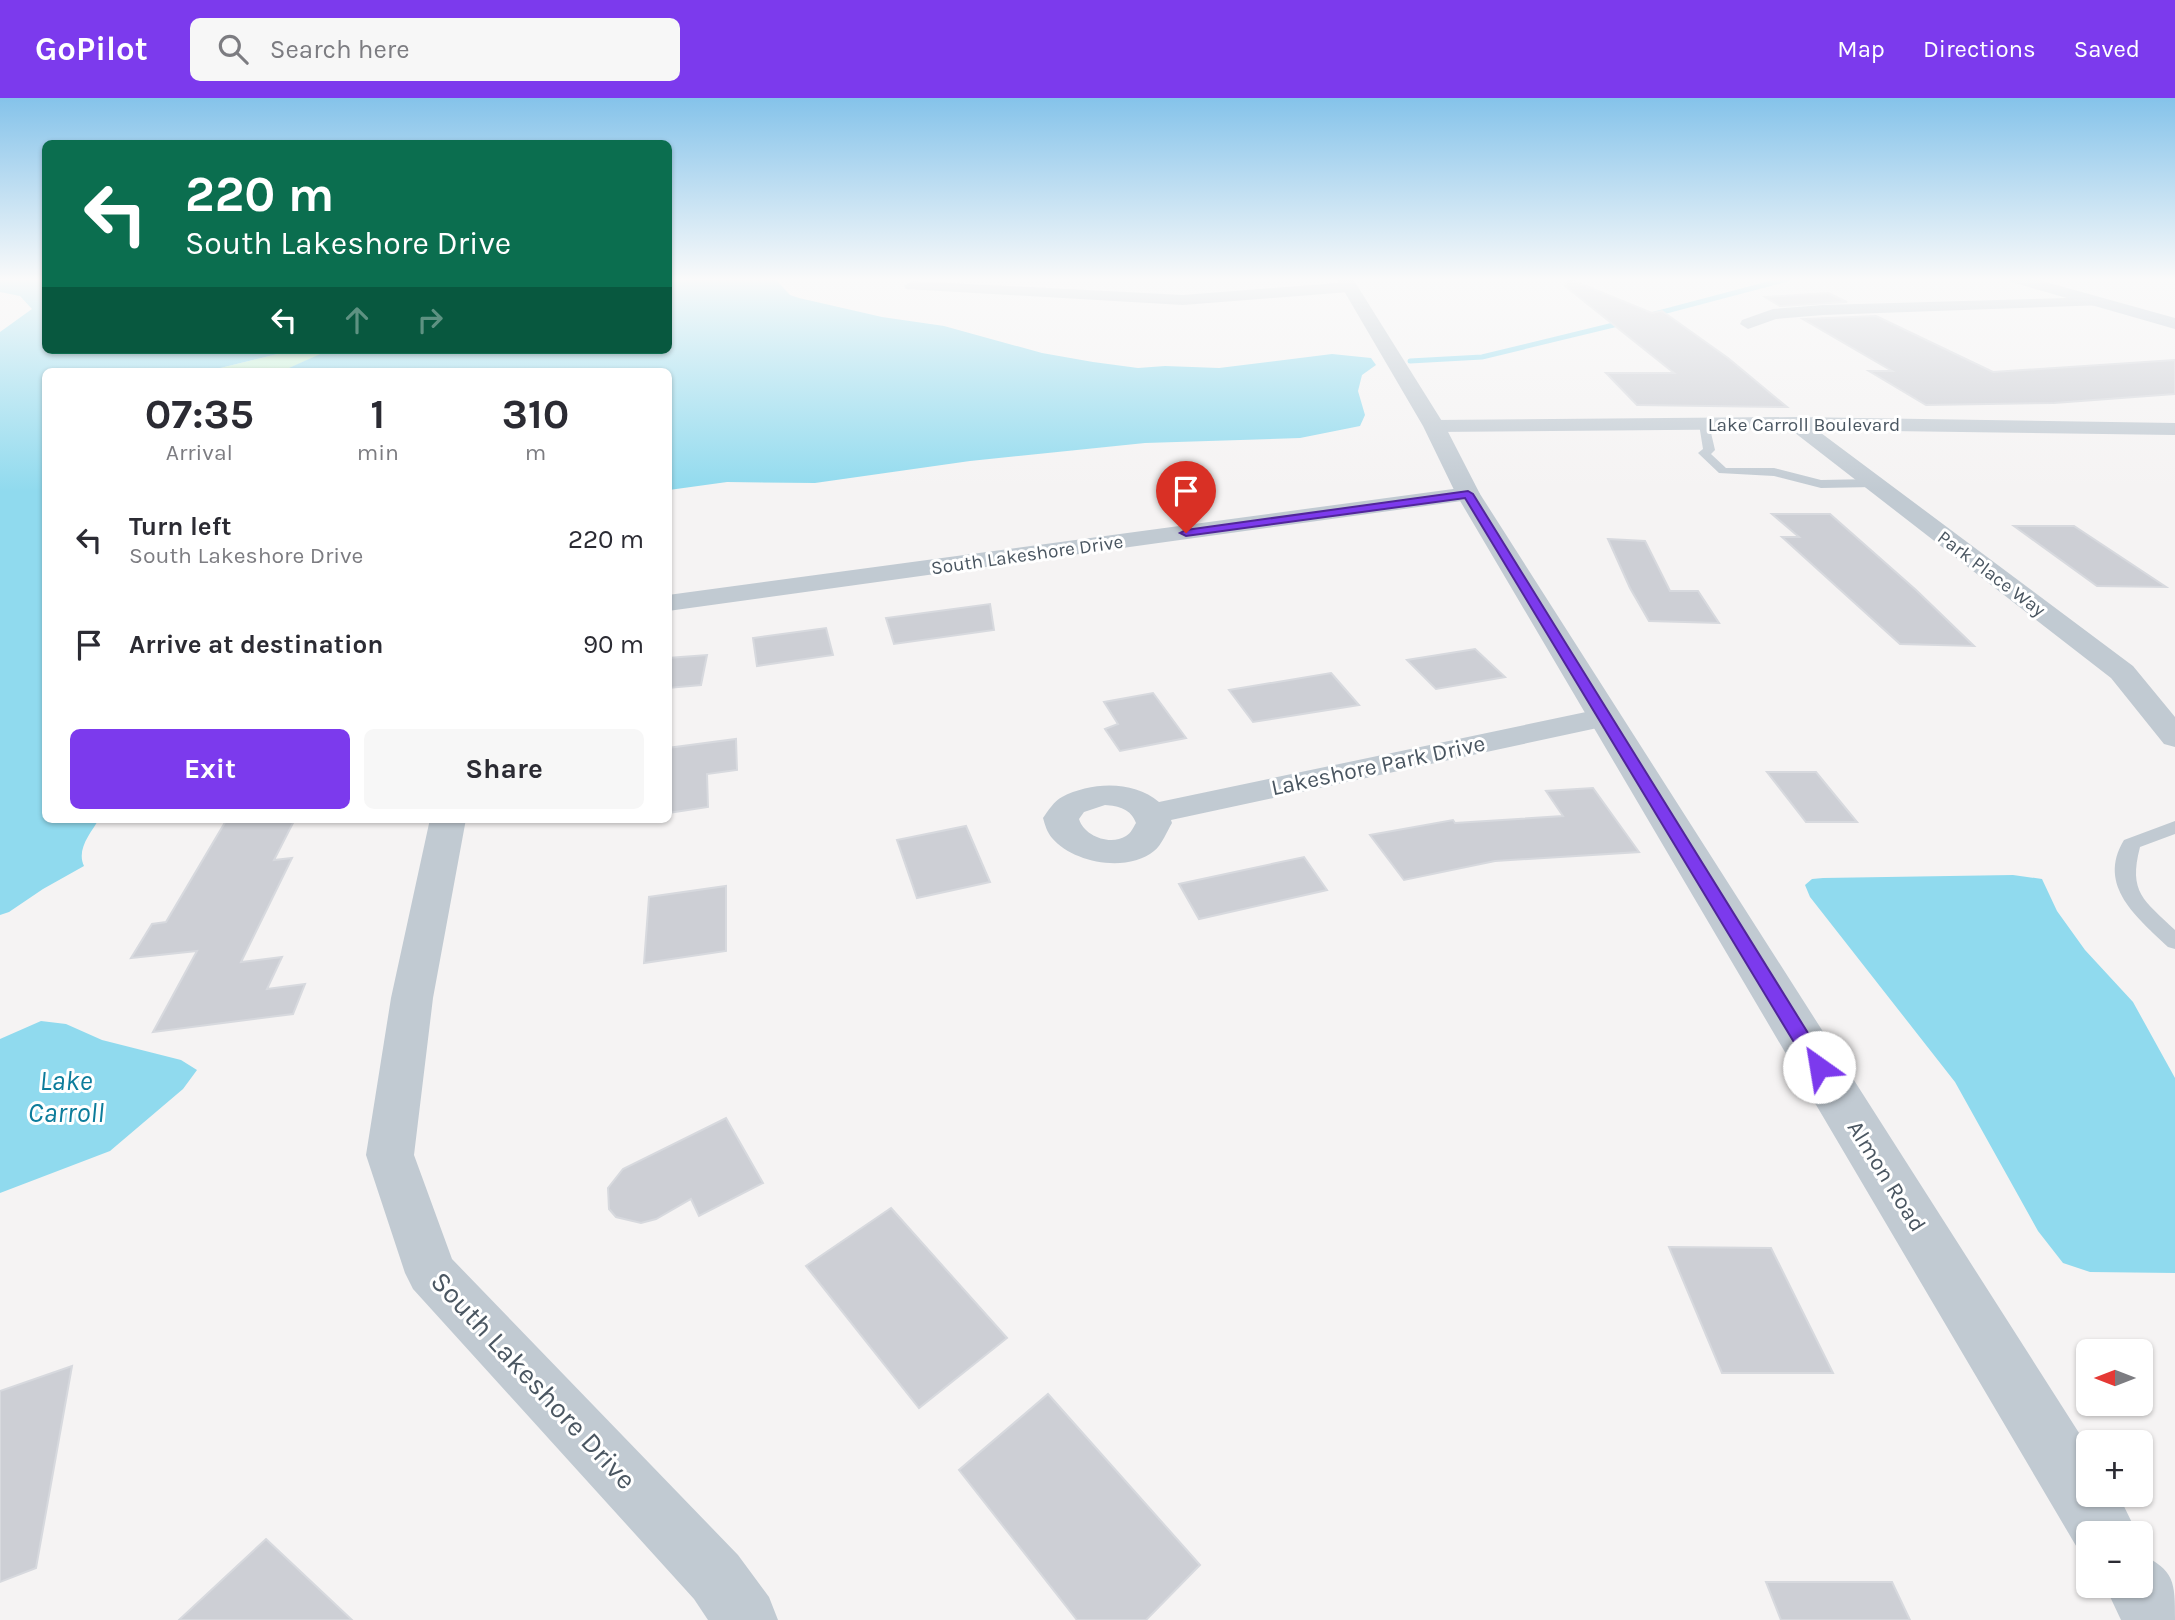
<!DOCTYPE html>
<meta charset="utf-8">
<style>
:root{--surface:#fff;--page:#f7f7f7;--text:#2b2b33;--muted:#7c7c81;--accent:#7c3aed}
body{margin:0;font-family:Karla,sans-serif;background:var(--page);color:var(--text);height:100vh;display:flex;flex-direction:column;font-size:26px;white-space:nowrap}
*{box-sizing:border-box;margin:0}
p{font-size:23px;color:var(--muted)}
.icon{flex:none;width:38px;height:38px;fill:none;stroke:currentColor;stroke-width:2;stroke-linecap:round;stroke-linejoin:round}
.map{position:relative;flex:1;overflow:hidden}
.panel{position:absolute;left:42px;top:270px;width:630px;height:455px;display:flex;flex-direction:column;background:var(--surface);border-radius:10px;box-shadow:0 2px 5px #0004}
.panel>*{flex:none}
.top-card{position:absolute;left:42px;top:42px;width:630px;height:214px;border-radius:10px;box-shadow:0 2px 5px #0004;background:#0b6e4f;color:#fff;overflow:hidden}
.needle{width:46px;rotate:270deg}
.tools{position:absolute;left:2076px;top:1241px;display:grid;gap:14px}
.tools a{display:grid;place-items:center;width:77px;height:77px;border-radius:10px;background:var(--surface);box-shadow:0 2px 5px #0004;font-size:35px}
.pin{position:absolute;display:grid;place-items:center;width:60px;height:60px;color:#fff;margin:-72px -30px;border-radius:50% 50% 50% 0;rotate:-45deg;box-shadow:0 0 7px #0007}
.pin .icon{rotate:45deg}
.me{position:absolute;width:77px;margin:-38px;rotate:328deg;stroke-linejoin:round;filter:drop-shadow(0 0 5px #0008)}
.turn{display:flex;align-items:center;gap:24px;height:147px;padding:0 28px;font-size:32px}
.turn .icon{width:91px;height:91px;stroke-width:2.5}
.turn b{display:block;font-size:49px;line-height:60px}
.lanes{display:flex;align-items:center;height:66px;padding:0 28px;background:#0003;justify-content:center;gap:35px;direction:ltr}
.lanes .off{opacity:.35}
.eta{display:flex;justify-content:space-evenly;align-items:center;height:119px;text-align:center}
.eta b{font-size:42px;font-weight:700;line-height:49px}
.button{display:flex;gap:14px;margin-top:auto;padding:14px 28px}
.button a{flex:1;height:80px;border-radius:10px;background:var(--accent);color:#fff;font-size:28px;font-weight:700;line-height:80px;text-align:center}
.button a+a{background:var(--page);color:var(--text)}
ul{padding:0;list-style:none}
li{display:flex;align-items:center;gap:21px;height:105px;padding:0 28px}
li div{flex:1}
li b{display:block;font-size:26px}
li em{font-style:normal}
header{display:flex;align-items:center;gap:42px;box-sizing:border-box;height:98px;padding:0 35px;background:var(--accent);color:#fff}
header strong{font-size:33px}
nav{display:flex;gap:38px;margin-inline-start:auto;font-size:24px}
.search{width:490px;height:63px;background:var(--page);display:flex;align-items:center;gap:18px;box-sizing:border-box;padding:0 24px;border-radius:10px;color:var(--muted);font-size:26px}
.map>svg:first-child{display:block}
.green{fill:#c3f1d5}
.water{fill:#90daee}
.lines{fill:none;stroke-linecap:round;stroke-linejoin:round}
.stream{stroke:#90daee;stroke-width:5}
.building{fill:#cdcfd5;stroke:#d7d9de;stroke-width:2}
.service{fill:#c1cad2;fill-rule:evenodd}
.minor{fill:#c1cad2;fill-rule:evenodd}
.tertiary{fill:#c1cad2;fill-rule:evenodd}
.secondary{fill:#c1cbd6;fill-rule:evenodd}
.route{fill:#7c3aed;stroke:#51269a;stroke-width:2}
.labels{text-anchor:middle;stroke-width:6;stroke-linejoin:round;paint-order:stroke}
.far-street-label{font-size:19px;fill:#4a5661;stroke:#fff}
.street-label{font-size:23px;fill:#4a5661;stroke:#fff}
.near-water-label{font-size:28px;font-style:italic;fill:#0c7c9b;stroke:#fff}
.near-street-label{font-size:28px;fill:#4a5661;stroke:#fff}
</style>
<header>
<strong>GoPilot</strong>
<div class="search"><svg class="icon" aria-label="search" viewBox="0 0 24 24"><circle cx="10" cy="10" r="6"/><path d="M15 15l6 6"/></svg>Search here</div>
<nav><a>Map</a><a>Directions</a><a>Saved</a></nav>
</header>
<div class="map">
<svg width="2175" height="1522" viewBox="0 0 2175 1522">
<rect width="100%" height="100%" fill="#f5f3f3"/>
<path class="green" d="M294,252l35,1 -47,20h-74z"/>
<g class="water">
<path d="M0,181h45l1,71h248l-86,21h-162v448h53c-8,14 -23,30 -15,47l-41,23 -34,23 -9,3v-583l32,-23 -12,-13 -20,-4z"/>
<path d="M669,181h106l15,16 9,3 83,19 62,9 98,27 51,9 45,6 27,-2 54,2 113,-14 39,4 5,7 -14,10 -4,16 7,24 -5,11 -60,12 -155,5 -175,18 -155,22 -88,-1 -58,8 -1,-119h-386l45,-20 -27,-1h368z"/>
<path d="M2013,777l29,4 15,32 28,39 48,52 42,76v195l-85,-1 -27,-9 -25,-32 -83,-149 -145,-185 -5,-12 7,-6 11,-1z"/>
<path d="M41,923l25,3 36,16 79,20 16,10 -14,19 -73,62 -110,42v-154z"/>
</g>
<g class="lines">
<g class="stream">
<path d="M1651,217l136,-36"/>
<path d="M1410,263l72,-4 144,-35"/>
</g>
</g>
<g class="building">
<path d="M1569,181l83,34 10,-2 66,47 59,49 -150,-2 -31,-32h68l-109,-87z"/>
<path d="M1828,195l19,9 -67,4 -15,-9z"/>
<path d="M1876,218l117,56 182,-12v34l-121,9 -128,2 -57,-34h23l-89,-52z"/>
<path d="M1772,416h58l86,76 58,56 -74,-2 -118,-107h17z"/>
<path d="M2014,428h60l92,61 -69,-1z"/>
<path d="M1608,441l37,2 25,50h28l21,32 -70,-2 -19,-33z"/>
<path d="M990,506l4,26 -100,14 -8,-26z"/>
<path d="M826,530l7,27 -76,11 -4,-28z"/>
<path d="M1475,551l30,28 -69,12 -29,-29z"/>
<path d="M707,557l-6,30 -33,3v-30z"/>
<path d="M1331,575l28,32 -106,17 -24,-32z"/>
<path d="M1153,595l33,45 -66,13 -15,-22 13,-5 -14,-22z"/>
<path d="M736,641l1,31 -30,4 1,33 -40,6v-65z"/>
<path d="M1767,674h49l41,50h-51z"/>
<path d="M1593,690l46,64 -144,9 -91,19 -34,-45 83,-15 2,3 108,-7 -17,-25z"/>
<path d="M227,721h68l-21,41 18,-2 -51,104 41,-5 -15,32 38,-5 -12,30 -140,18 44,-81 -66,7 21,-34 14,-2z"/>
<path d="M966,728l24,56 -73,16 -20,-58z"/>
<path d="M1304,759l23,33 -128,29 -20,-35z"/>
<path d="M726,788v65l-82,12 5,-66z"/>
<path d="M726,1020l37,65 -64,33 -8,-17 -35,20 -15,4 -25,-6 -7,-8 -1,-21 15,-19z"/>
<path d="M891,1110l116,130 -88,70 -113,-142z"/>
<path d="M1669,1149l102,1 62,125h-111z"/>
<path d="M72,1268l-36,202 -36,14v-191z"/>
<path d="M1048,1296l152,171 -54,55h-69l-118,-150z"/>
<path d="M266,1441l86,81h-173z"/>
<path d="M1766,1484h126l18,38h-129z"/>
</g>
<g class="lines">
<g class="service">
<path d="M1704,323l5,3 6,26 -4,4 15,14h48l47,12 52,-1 6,4 -6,4 -52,1 -47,-12 -55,-3 -21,-20 5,-4 -4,-25z"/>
<path d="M2175,723v13l-35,13c-12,46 4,53 35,83v19l-7,-2c-30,-29 -72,-61 -44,-107z"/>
</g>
<g class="minor">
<path d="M912,183l271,14 166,-13 8,5 -8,5 -166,13 -277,-16 -2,-3z"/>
<path d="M2099,199l8,5 -2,3 -282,10 -47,4 -28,10 -8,-5 2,-4 31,-11 50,-4z"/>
<path d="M1795,319l380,6v12l-358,-5 316,236 42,51v30l-11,-3 -53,-66 -321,-249 -356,3 -7,-2 -3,-4 3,-4 7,-2z"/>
<path d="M1468,389l8,2 4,5 -4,5 -808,112v-16z"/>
<path d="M1605,610l11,2 5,7 -5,7 -445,96 1,3c-5,8 -10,22 -18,28 -27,22 -81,12 -102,-13 -5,-6 -7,-13 -9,-20 5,-7 11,-17 19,-21 29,-15 71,-17 97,5zM1105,707c14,1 26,4 31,18 -3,5 -5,10 -10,13 -16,10 -42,0 -47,-17l5,-7z"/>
<path d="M430,721h36l-33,179 -19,157 38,104 286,296 31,42 9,23h-70l-14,-21 -281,-310 -8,-16 -39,-118 25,-157z"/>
</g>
<g class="tertiary">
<path d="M1337,181h16l92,147 35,68 608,953v47h30l19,39h-49v25l-6,-2 -626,-1062 -33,-68z"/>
<path d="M2140,1456c35,16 35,28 35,66h-54l-16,-34h35z"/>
</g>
<path class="secondary" d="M2009,181h26l140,39v11l-164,-47z"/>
</g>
<linearGradient id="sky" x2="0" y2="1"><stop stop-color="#85c3ea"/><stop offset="0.46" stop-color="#fafafa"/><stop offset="1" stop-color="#fafafa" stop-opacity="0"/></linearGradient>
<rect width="2175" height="394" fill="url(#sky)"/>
<path class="route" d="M1468,393l5,3 353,568 3,5 -3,5 -7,2 -7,-2 -347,-574 -279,38 -6,-3 6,-3z"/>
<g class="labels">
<g class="far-street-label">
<text x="1804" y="333">Lake Carroll Boulevard</text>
<text transform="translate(1027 456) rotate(-8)" y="7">South Lakeshore Drive</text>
<text transform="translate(1992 475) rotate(37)" y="7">Park Place Way</text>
</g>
<g class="street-label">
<text transform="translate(1378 667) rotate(-12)" y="8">Lakeshore Park Drive</text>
<text transform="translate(1887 1078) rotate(58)" y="8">Almon Road</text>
</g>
<g class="near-water-label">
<text x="66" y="992">Lake<tspan x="66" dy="32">Carroll</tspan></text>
</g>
<g class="near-street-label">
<text transform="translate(534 1282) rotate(47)" y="10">South Lakeshore Drive</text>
</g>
</g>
</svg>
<div class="tools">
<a><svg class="needle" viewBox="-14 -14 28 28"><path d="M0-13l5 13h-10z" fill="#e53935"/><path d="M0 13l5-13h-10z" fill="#7c7c81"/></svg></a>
<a>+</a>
<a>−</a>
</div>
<div class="pin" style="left:1186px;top:435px;background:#d93025"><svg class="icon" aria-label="arrive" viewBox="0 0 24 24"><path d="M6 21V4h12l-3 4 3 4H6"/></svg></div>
<svg class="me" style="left:1819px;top:969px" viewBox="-20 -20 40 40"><circle r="19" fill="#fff"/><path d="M0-13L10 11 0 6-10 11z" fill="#7c3aed"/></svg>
<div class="top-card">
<div class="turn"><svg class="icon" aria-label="left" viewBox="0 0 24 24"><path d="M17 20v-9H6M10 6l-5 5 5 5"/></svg><div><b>220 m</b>South Lakeshore Drive</div></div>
<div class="lanes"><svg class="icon" aria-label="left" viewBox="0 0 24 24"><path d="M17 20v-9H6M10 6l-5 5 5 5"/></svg><svg class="icon off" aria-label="ahead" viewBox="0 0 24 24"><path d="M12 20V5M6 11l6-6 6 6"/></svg><svg class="icon off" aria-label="right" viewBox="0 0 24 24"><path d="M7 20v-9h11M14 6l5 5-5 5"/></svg></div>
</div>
<section class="panel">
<div class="eta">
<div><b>07:35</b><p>Arrival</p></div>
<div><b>1</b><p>min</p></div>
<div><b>310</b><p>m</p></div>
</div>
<ul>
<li><svg class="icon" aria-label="left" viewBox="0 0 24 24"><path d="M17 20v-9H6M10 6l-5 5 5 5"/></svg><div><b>Turn left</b><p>South Lakeshore Drive</p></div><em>220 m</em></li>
<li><svg class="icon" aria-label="arrive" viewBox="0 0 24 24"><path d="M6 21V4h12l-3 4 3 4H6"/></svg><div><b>Arrive at destination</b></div><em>90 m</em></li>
</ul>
<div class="button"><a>Exit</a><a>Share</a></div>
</section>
</div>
